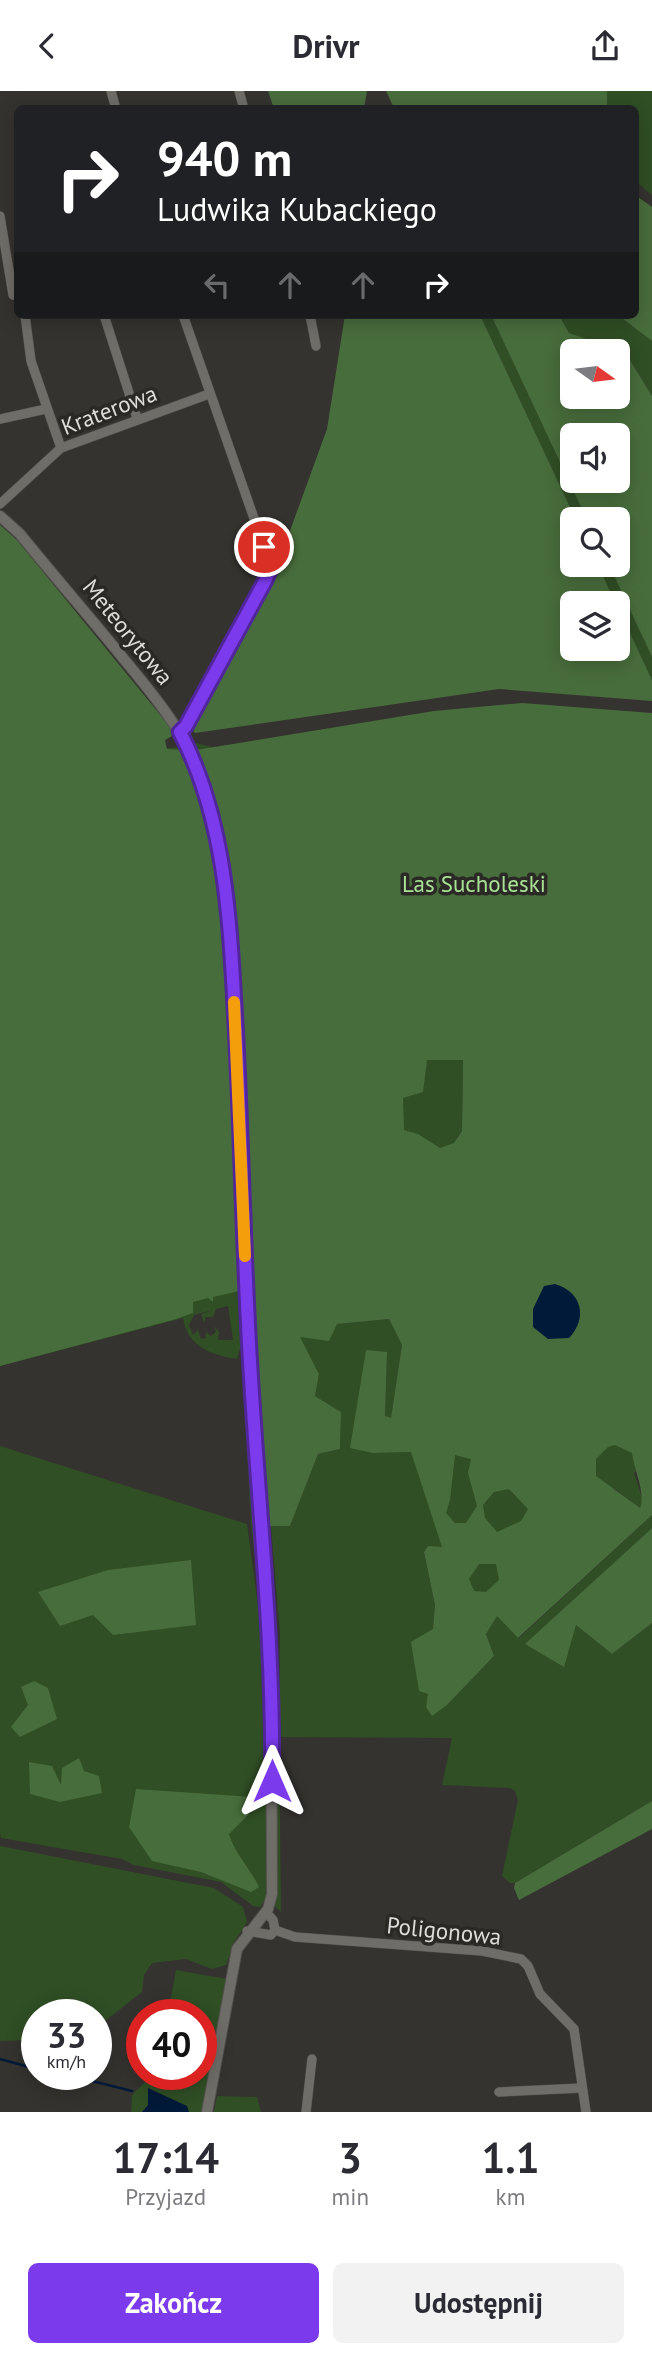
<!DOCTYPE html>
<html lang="pl">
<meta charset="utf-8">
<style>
:root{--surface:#fff;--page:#f2f2f3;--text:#2b2b33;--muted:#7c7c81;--accent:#7c3aed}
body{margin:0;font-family:"PT Sans",sans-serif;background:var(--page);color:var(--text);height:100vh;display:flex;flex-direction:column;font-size:26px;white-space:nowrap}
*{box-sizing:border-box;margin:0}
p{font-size:23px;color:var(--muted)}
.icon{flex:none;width:38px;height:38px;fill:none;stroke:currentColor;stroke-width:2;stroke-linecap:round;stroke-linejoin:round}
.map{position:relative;height:2021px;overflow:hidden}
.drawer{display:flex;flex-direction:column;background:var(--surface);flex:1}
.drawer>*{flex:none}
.top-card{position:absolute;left:14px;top:14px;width:625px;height:214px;border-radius:10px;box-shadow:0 4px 18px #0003;background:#202124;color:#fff;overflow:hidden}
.needle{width:46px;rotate:104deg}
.buttons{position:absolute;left:560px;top:248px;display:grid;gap:14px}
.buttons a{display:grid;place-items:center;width:70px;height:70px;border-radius:10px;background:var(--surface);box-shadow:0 4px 18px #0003;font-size:35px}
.speed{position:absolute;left:21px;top:1908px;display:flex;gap:14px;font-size:35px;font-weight:700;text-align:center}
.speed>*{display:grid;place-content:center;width:91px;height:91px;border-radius:50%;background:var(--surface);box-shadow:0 4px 18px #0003;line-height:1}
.speed small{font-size:18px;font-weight:400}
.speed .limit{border:10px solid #d22;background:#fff;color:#111}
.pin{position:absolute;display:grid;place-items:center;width:60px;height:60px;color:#fff;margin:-30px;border:4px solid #fff;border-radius:50%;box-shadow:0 2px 7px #0007}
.me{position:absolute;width:77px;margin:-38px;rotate:0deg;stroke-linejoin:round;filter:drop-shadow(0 0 5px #0008)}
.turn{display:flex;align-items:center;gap:24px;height:147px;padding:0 28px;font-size:32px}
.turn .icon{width:91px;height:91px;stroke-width:2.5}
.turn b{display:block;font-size:49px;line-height:60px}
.lanes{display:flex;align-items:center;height:66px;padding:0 28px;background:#0003;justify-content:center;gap:35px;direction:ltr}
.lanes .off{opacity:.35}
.eta{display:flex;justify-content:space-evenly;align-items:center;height:119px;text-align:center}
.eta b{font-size:42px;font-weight:800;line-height:49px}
.primary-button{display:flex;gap:14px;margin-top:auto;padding:14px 28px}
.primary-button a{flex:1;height:80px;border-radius:10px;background:var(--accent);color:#fff;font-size:28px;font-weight:800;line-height:80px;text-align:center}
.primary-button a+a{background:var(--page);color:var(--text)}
header{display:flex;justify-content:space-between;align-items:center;height:91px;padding:0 28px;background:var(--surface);font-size:32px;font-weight:800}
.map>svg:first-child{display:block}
.green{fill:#304f25;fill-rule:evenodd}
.forest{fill:#486d3c;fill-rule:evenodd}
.water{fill:#021a39}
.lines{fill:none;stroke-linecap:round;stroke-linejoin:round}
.stream{stroke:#021a39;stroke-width:2.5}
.minor-casing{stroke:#53514e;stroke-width:10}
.tertiary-casing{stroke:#53514e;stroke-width:12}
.minor{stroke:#6f6d68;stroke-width:9}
.tertiary{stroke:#6f6d68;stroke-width:10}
.route-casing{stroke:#51269a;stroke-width:18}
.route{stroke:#7c3aed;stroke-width:12}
.slow{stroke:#f59e0b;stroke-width:12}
.labels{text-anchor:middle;stroke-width:7;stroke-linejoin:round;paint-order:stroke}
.street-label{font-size:23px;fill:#dedddb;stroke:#2b2925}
.park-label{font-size:23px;fill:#a9e196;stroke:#2b2925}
</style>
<header><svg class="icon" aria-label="back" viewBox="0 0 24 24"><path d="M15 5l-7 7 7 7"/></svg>Drivr<svg class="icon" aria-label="share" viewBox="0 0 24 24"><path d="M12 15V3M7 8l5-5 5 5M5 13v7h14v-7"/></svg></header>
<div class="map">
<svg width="652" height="2021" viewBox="0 0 652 2021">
<rect width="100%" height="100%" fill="#35332f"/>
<g class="green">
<path d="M607,0h45v104l-17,-14v-72l-28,-1z"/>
<path d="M480,224h11l96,205h-11z"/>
<path d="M559,224h59l34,26v55l-27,-44 -56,-19z"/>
<path d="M598,474h11l43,92v23z"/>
<path d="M196,652l305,76 151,638 -18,16 9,27 -3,9 -25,-20 -160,134 -31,-71 11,53 -7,89 19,11 47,-49 -8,-22 11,-19 22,23 133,-123v13l-126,116 50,-19 36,29 40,-31v178l-137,82h-5l-8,-7 16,-76 -3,-9 -5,-3 -68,-3 10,-47 -173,-1 2,175 -14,-14 -7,9 -7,-1 -32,-24 -87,-17 -12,-6 -121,-21 -1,-5v-387l247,78 13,97 5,118 -1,-101 -13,-113 -9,-183 -5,17c-26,-4 -50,-13 -54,-41l-183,48 23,-608 160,-11zM469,961l1,86h-13l5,-7 1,-71h-29zM249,1210l180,4 -18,147 -38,1 14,-101 -2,64 6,3 11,-74 -13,-26 -52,5 -38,12 20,38 -4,22 26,16 -1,37 -22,5 -28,72h-19l9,108 -1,74 -2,-68 -12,-114 -11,-214 -13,-9zM228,1215l5,34h-15l1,-8 -5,-6 2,6 -5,4 -5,-4v6l-5,1 -3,-9 -5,5 -4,-10 5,-10 19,-5 -12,4 3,9 2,-6h7l3,-8z"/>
<path d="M0,1755l214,42 29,19 4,15 -12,19 -9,24 -14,4 -26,-10 -34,4 -8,12 -2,17 -46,36v-14h-59v26l-37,1z"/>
<path d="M176,1879l51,9 -23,133h-73l1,-17 16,-16h8l1,-5h44v-60h-33z"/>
<path d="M217,2005l40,1 4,15h-47z"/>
</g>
<g class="forest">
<path d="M268,0h99l-3,17 -90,1z"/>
<path d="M386,0h221v17h-213z"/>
<path d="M635,104l17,12v134l-34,-26h17z"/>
<path d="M345,224h135l96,205h-4v45h26l18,39h-44v45h46v-42l34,73v21l-153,-12 -304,44 -4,-5 84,-156 52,-143z"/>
<path d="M491,224h68l10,18 56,19 27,44v261l-43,-92h9v-45h-31zM572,261h46v45h-46zM572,345h46v45h-46z"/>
<path d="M0,434l17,15 154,188 3,7 -9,5 2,9 17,1c42,67 43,217 47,297 4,80 8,159 12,239l-4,5 -26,6v5l-5,-4 -15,4v11l-17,6 -176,47z"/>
<path d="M522,612l130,10v802l-134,123 -21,-22 -11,18 8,22 -47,49 -15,11 -6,-9 2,-13 -9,-3 -8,-49 22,-13 2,-24 -11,-53 4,-6 14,1 -31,-95 -38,1 -23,-5 16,-98 21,2 -2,64 6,2 11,-73 -13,-26 -52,5 -8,17 -29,-4 19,37 -4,22 26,16 -1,37 -22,5 -28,72h-25l-32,-617 -13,-96 -24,-63 238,-39zM427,969h36l-1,71 -8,12 -14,5 -22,-14 -14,-4 -1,-32 20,-6zM615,1354l17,8c2,17 14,40 8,55l-44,-32v-17l12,-12zM455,1364l16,4 -3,14 9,33 -11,17h-11l-9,-10 4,-13zM509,1398l19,20 -7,12 -24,11 -12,-14 -2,-13 11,-13zM479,1473h17l3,16 -13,12 -12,-1 -5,-12z"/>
<path d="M652,1437v95l-40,31 -36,-29 -12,42 -39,-23z"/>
<path d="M191,1469l5,65 -83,10 -20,-20 -33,11 -22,-34 70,-22z"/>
<path d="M34,1590l14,7 9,31 -37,18 -9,-10 17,-22 -7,-18z"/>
<path d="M79,1667l5,13 15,5 3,17 -42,9 -30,-8 -1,-32 23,4 9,19 1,-17z"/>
<path d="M136,1698l117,8 -5,18 -19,19c6,20 21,34 30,53l-8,5 -50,-20 -49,-11 -23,-34z"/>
<path d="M652,1710v28l-133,71 -5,-12 1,-5z"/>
</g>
<g class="water">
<path d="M555,1193c27,8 33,34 14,54l-21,1 -15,-12v-18l11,-23z"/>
<path d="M148,1997l39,18 2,6h-47l6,-7z"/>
</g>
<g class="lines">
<g class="stream">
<path d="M0,1968l29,8"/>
<path d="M76,1986l56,14"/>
</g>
<defs>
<g id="minor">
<path d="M111,0l5,18"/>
<path d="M239,0l5,18"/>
<path d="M0,125l13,79"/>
<path d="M25,224l6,46 30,87"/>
<path d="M104,224l33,103"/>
<path d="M310,224l6,31"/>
<path d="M0,328l46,-10"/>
<path d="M0,413l61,-56 148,-54"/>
<path d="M179,641l7,-6 85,-159 -88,-252"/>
<path d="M275,1839l20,7 187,14 39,8 7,7 12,28 34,35 12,83"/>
<path d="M247,1840l24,4 4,-5 -2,-10 -7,-8"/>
<path d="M499,2001l83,-4"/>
<path d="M306,2021l6,-53"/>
</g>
<path id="tertiary" d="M0,425l20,18c34,42 69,82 103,124 29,35 59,71 77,114 24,61 27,131 32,195l24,520 15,154 1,253 -4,15 -31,40 -30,163"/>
</defs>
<use href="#minor" class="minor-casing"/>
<use href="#tertiary" class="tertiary-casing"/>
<use href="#minor" class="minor"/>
<use href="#tertiary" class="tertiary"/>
</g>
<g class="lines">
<defs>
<path id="route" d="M264,456l7,20 -6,14 -79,145 -6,6c48,92 50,198 56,300 5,97 7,195 12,292 7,153 26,304 24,457"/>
</defs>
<use href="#route" class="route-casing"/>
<use href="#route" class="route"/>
<path class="slow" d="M234,911l11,254"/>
</g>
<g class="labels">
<g class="street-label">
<text transform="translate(109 319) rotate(-21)" y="8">Kraterowa</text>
<text transform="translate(128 541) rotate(51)" y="8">Meteorytowa</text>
<text transform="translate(444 1840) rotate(6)" y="8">Poligonowa</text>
</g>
<g class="park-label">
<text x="474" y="801">Las Sucholeski</text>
</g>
</g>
</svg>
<div class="buttons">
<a><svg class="needle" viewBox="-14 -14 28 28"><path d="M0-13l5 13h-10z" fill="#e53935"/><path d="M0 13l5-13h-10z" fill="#7c7c81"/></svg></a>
<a><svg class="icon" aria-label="sound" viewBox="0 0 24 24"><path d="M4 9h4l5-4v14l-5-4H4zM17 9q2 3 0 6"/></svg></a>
<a><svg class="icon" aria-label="search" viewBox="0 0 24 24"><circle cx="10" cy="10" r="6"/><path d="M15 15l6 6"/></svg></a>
<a><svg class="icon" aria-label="layers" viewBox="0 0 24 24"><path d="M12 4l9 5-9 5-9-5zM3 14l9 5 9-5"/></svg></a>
</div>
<div class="speed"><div>33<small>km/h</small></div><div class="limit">40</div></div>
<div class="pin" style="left:264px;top:456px;background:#d93025"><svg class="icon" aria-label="arrive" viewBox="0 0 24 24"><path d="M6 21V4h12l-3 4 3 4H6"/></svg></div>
<svg class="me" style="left:272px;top:1690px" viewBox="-20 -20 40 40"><path d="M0-17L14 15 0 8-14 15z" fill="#7c3aed" stroke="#fff" stroke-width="4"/></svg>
<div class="top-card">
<div class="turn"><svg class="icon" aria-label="right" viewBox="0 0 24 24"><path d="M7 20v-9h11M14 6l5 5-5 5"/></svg><div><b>940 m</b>Ludwika Kubackiego</div></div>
<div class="lanes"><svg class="icon off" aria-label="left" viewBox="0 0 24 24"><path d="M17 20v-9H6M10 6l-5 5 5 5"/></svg><svg class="icon off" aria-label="ahead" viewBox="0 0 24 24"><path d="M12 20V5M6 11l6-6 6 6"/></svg><svg class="icon off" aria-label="ahead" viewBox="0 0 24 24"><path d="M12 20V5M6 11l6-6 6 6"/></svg><svg class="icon" aria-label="right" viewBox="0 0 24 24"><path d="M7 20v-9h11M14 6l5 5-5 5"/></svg></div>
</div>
</div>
<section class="drawer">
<div class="eta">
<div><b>17:14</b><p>Przyjazd</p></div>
<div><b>3</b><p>min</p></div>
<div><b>1.1</b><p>km</p></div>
</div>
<div class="primary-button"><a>Zakończ</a><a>Udostępnij</a></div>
</section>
